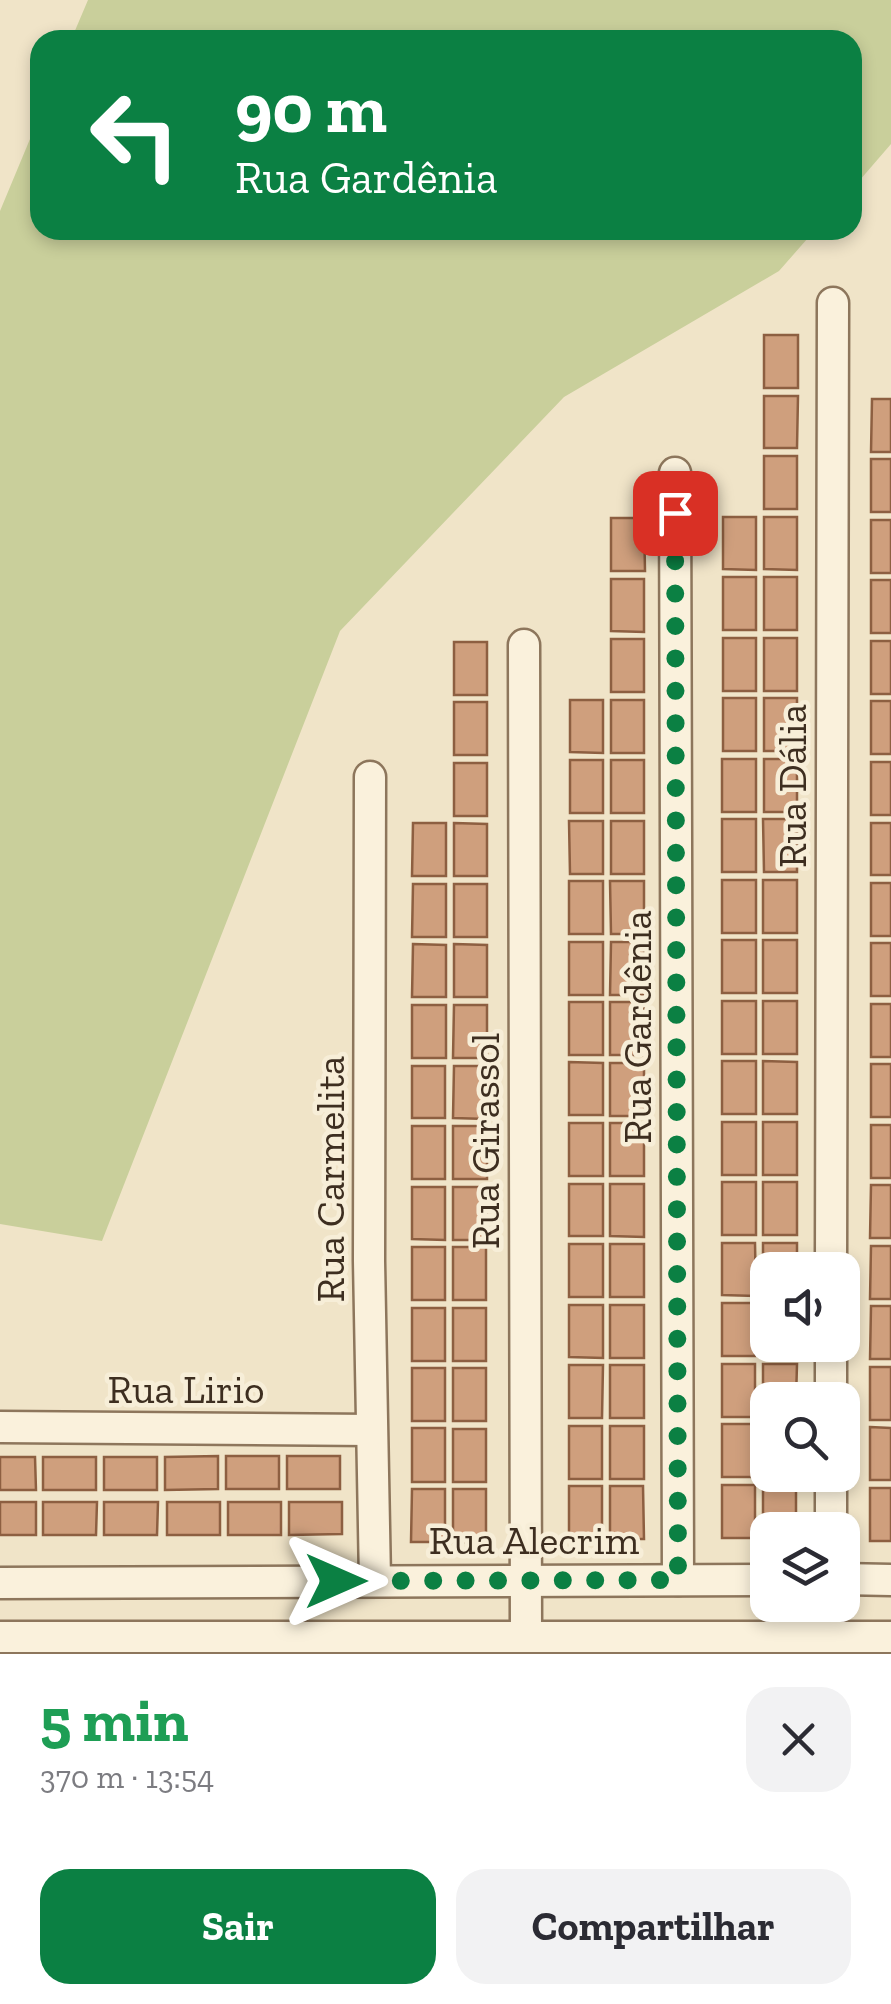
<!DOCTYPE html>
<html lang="pt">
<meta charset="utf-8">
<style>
:root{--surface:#fff;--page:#f2f2f3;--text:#2b2b33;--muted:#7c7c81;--accent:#0b8043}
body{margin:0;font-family:"Zilla Slab",serif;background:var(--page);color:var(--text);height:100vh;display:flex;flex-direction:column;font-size:38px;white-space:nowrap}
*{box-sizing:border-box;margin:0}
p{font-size:32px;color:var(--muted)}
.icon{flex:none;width:55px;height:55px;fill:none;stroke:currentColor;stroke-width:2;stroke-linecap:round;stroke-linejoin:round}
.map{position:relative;height:1654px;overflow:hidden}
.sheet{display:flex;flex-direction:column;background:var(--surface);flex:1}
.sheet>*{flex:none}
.top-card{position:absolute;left:30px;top:30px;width:832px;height:210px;border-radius:30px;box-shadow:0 5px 15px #0003;background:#0b8043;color:#fff;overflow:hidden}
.controls{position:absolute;left:750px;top:1252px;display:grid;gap:20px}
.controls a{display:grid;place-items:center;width:110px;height:110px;border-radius:20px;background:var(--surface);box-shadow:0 5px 15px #0003;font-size:50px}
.pin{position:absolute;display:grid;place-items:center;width:85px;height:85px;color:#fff;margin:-42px;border-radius:20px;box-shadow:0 5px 15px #0006}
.me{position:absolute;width:110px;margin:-55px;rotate:90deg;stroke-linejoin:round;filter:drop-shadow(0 0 8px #0008)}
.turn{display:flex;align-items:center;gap:35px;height:210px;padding:0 40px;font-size:45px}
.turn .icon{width:130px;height:130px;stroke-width:2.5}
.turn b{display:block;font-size:70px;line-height:85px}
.round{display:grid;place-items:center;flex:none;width:105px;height:105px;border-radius:30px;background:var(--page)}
.summary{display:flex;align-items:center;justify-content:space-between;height:170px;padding:0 40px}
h1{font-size:60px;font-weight:800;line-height:75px;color:#1e9e55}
.primary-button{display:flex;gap:20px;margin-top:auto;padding:20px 40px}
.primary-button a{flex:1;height:115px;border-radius:30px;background:var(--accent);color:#fff;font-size:40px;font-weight:800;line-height:115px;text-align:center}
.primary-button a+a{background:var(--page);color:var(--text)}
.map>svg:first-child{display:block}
.green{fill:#c9cf9b}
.building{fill:#cf9f7d;stroke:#8d5f41;stroke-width:2.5}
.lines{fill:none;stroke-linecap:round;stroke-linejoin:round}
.minor-casing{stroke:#8d765c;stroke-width:35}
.minor{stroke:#faf1dc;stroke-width:30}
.route{stroke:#0b8043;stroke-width:18;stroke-dasharray:0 32.4}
.labels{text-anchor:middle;stroke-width:9;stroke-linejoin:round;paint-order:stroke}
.street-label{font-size:40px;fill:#3d2e20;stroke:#f7eed8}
</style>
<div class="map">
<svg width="891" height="1654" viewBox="0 0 891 1654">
<rect width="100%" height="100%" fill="#f0e4c8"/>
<g class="green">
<path d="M88,0h803v144l-38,44 -1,-148h-781z"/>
<path d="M40,115v115h775l-36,41 -215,126 -224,234 -238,610 -102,-17v-1013z"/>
</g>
<g class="building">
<rect x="764" y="335" width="34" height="53"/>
<path d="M764,396h34l-1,52h-33z"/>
<path d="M872,399h19v53h-20z"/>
<rect x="764" y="456" width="33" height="53"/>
<rect x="871" y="459" width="20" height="53"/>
<path d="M723,517h33v53l-33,-1z"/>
<path d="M764,517h33v53l-33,-1z"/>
<path d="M611,518h33l1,53h-34z"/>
<rect x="871" y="520" width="20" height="53"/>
<rect x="723" y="577" width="33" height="53"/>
<rect x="764" y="577" width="33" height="53"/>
<path d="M611,579h33v53l-33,-1z"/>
<rect x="871" y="580" width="20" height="53"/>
<rect x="723" y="638" width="33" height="53"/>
<rect x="764" y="638" width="33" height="53"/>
<rect x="611" y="639" width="33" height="53"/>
<rect x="871" y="641" width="20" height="53"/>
<rect x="454" y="642" width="33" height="53"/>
<rect x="723" y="698" width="33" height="53"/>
<rect x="764" y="698" width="33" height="53"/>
<path d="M570,700h33v53l-33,-1z"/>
<rect x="611" y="700" width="33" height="53"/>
<rect x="871" y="701" width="20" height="53"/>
<rect x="454" y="702" width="33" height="53"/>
<rect x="722" y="759" width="34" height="53"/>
<rect x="764" y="759" width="33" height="53"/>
<rect x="570" y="760" width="33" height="53"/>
<rect x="611" y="760" width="33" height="53"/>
<rect x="871" y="762" width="20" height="53"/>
<rect x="454" y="763" width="33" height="53"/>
<rect x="722" y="819" width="34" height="53"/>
<path d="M763,819h34v53h-33z"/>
<path d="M569,821h34v53h-33z"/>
<rect x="611" y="821" width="33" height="53"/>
<path d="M413,823h33v53h-34z"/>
<path d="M454,823l33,1v52h-33z"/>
<rect x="871" y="823" width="20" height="52"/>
<rect x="722" y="880" width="34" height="53"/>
<rect x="763" y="880" width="34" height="53"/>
<rect x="569" y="881" width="34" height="53"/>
<path d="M610,881h34v53h-33z"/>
<rect x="871" y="883" width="20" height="53"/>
<path d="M413,884h33v53h-34z"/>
<rect x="454" y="884" width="33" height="53"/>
<rect x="722" y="940" width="34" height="53"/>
<rect x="763" y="940" width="34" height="53"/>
<rect x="569" y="942" width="34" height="53"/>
<path d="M611,942h33v53h-34z"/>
<rect x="871" y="943" width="20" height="53"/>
<path d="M413,944l33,1v52h-34z"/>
<path d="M454,944l33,1v52h-33z"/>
<rect x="722" y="1001" width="34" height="53"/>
<rect x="763" y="1001" width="34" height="53"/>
<rect x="569" y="1002" width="34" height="53"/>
<rect x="610" y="1002" width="34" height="53"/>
<rect x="871" y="1004" width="20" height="53"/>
<rect x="412" y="1005" width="34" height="53"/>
<path d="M454,1005h33v53h-34z"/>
<rect x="722" y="1061" width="34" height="53"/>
<path d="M763,1061l34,1v52h-34z"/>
<path d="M569,1062l34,1v52h-34z"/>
<rect x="610" y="1063" width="34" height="53"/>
<rect x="871" y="1064" width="20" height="53"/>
<rect x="412" y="1066" width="33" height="52"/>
<path d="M454,1066h33v53l-34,-1z"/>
<rect x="722" y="1122" width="34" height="53"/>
<rect x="763" y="1122" width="34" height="53"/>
<rect x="569" y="1123" width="34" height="53"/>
<rect x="610" y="1123" width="34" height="53"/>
<rect x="871" y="1125" width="20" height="53"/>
<rect x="412" y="1126" width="33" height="53"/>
<rect x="453" y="1126" width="34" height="53"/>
<rect x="722" y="1182" width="34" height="53"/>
<rect x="763" y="1182" width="34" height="53"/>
<rect x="569" y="1184" width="34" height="52"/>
<path d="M610,1184h34v53l-34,-1z"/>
<path d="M871,1185h20v53h-21z"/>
<path d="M412,1187h33v53l-33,-1z"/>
<path d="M453,1187h34l-1,53h-33z"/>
<path d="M722,1243h33l1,53 -34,-1z"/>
<path d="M763,1243h34v27h-29v26h-5z"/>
<rect x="569" y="1244" width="34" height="53"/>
<rect x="610" y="1244" width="34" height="53"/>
<path d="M871,1246h20v53h-21z"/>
<rect x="412" y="1247" width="33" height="53"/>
<rect x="453" y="1247" width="33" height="53"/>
<rect x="722" y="1303" width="33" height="53"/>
<path d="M763,1303h5v42h29v11h-34z"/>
<path d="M569,1305h34v53l-34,-1z"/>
<rect x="610" y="1305" width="34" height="53"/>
<path d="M871,1306h20v53h-21z"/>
<rect x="412" y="1308" width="33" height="53"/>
<rect x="453" y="1308" width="33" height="53"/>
<rect x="722" y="1364" width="33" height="53"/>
<path d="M763,1364h34l-1,36h-28v17h-5z"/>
<path d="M569,1365h34l-1,53h-33z"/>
<rect x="610" y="1365" width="34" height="53"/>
<rect x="870" y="1367" width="21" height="53"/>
<rect x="412" y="1368" width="33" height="53"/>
<rect x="453" y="1368" width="33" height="53"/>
<rect x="722" y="1424" width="33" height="53"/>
<path d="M763,1424h5v51h28v2h-33z"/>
<rect x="569" y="1426" width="33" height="53"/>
<rect x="610" y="1426" width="34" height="53"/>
<path d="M870,1427l21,1v52h-21z"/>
<rect x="412" y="1428" width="33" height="54"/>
<rect x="453" y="1429" width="33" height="53"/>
<path d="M218,1456v33l-53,1v-33z"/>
<rect x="226" y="1456" width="53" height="33"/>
<rect x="287" y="1456" width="53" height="33"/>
<path d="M0,1457h35l1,33h-36z"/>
<rect x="43" y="1457" width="53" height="33"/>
<rect x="104" y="1457" width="53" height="33"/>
<rect x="722" y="1485" width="33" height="53"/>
<path d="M763,1485h33v45h-28v8h-5z"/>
<rect x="569" y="1486" width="33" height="53"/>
<path d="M610,1486h33l1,53h-34z"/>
<rect x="870" y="1488" width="21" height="53"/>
<path d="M412,1489h33v53h-34z"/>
<rect x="453" y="1489" width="33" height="53"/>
<rect x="0" y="1502" width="36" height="33"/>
<path d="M43,1502h54l-1,33h-53z"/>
<path d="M104,1502h54l-1,33h-53z"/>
<rect x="167" y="1502" width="53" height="33"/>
<rect x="228" y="1502" width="53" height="33"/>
<path d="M289,1502h53v32l-53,1z"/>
</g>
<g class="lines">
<defs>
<g id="minor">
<path d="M675,473l3,1107"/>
<path d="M524,645l2,992"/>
<path d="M370,777l-1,484 6,319"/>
<path d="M831,1270l2,-967"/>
<path d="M831,1400v-55"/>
<path d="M0,1427l371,3"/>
<path d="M831,1530v-55"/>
<path d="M842,1579l49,1"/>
<path d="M0,1583l768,-3"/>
<path d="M0,1637h891"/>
</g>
</defs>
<use href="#minor" class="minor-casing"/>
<use href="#minor" class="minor"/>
</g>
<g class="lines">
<path class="route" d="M336,1581l342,-1 -3,-1067"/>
</g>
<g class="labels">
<g class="street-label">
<text transform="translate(792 786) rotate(-90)" y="14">Rua Dália</text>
<text transform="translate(637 1027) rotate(-90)" y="14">Rua Gardênia</text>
<text transform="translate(485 1141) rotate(-90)" y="14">Rua Girassol</text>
<text transform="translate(330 1179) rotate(-90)" y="14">Rua Carmelita</text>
<text x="186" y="1403">Rua Lirio</text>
<text x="534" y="1554">Rua Alecrim</text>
</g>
</g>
</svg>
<div class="controls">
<a><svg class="icon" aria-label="sound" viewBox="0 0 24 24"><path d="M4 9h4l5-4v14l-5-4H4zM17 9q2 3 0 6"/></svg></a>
<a><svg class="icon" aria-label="search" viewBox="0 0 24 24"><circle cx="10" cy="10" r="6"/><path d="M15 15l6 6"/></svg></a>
<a><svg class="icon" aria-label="layers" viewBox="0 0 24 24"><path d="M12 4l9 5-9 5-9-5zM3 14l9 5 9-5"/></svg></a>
</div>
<div class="pin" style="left:675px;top:513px;background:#d93025"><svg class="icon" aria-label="arrive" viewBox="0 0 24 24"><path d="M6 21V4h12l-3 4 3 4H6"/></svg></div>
<svg class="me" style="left:336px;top:1581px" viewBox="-20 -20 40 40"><path d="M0-17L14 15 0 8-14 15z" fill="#0b8043" stroke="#fff" stroke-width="4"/></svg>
<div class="top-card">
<div class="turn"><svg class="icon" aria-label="left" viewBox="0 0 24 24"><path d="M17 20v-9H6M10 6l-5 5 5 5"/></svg><div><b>90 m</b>Rua Gardênia</div></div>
</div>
</div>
<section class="sheet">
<div class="summary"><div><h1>5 min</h1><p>370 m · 13:54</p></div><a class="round"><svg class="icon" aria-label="close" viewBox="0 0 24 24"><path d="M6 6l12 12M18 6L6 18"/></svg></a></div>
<div class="primary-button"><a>Sair</a><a>Compartilhar</a></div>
</section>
